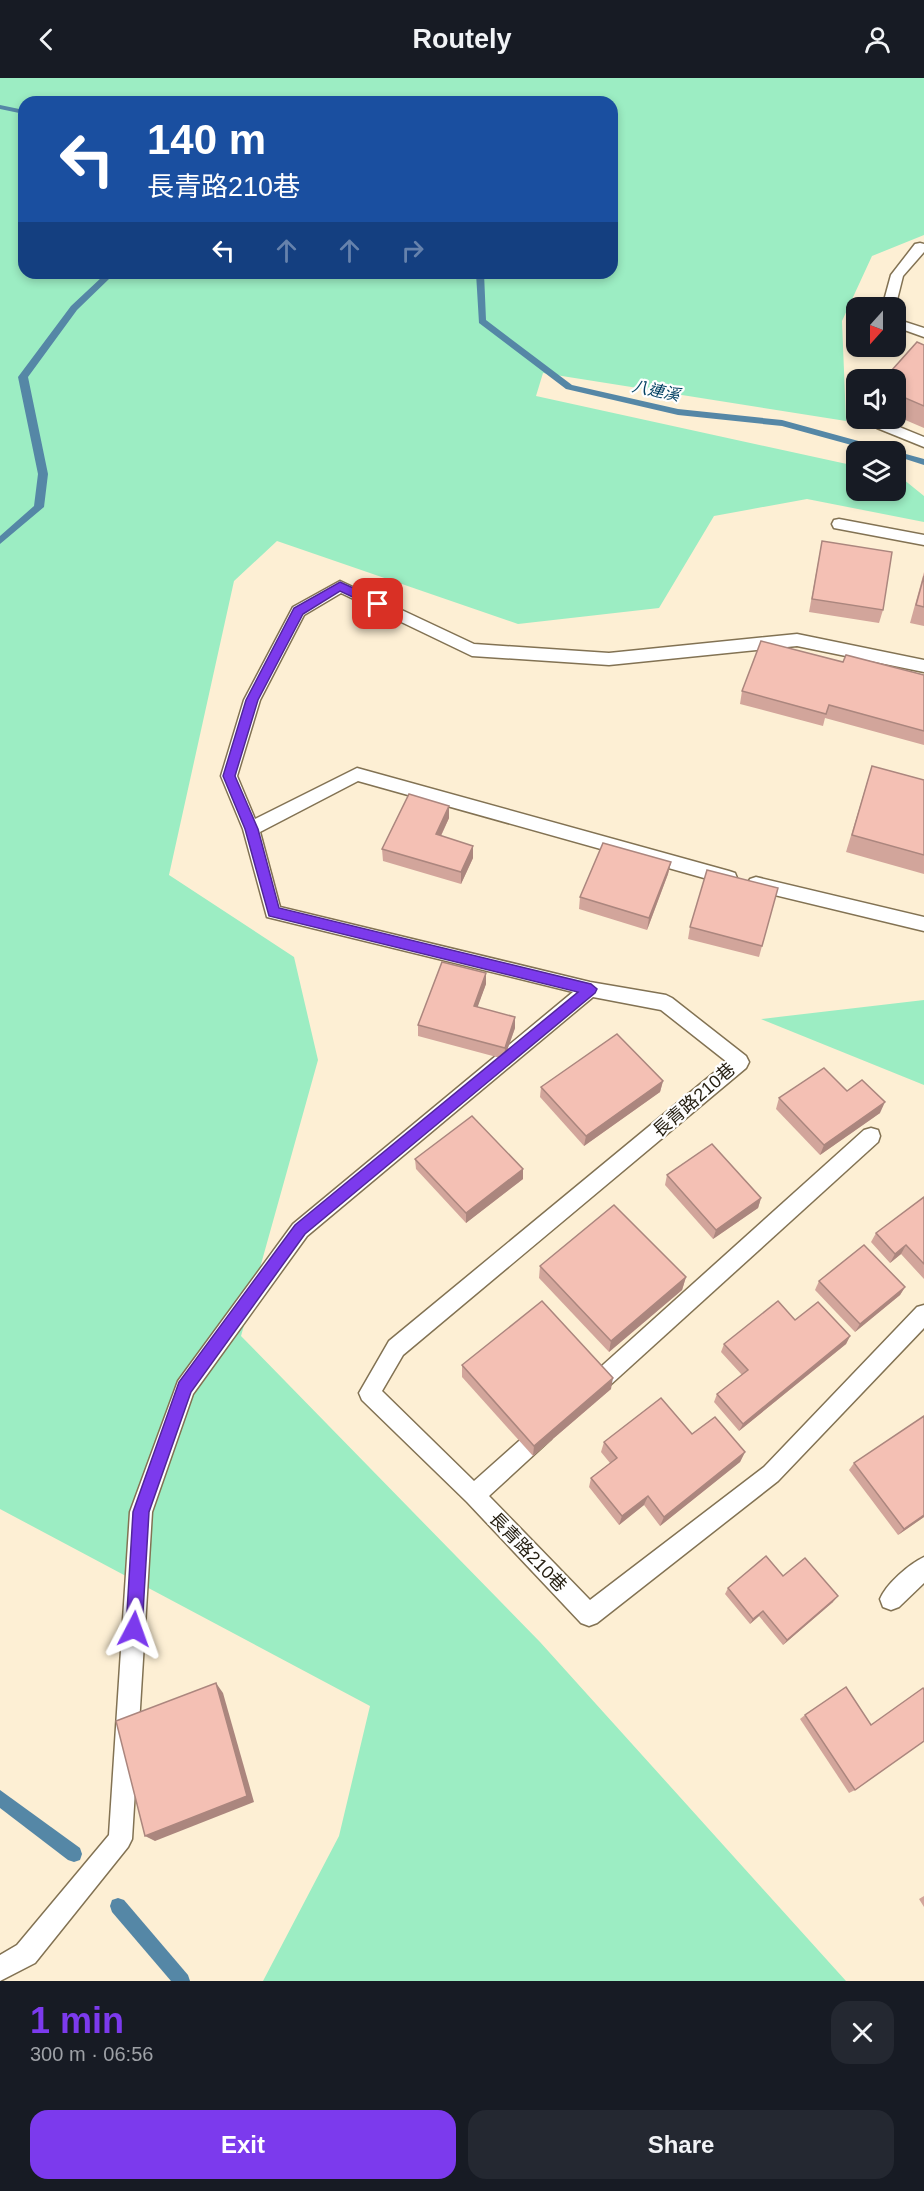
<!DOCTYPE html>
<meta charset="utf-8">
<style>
:root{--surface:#171b24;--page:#242831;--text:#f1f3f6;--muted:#9ea1a6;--accent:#7c3aed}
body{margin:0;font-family:Arial,"Noto Sans TC",sans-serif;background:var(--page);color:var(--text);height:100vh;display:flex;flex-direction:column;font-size:22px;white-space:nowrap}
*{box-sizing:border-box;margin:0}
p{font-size:20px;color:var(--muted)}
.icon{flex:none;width:33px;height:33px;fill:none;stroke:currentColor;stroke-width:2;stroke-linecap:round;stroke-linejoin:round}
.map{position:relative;height:1903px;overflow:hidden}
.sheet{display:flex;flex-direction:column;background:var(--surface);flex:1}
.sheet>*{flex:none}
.banner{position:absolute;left:18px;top:18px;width:600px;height:183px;border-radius:18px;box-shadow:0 3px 9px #0003;background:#1a4fa0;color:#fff;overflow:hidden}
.needle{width:39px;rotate:201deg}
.buttons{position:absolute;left:846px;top:219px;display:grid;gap:12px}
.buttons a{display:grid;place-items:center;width:60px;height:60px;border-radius:12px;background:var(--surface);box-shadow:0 3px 9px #0003;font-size:30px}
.pin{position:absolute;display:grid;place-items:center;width:51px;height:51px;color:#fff;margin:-26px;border-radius:12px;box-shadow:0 3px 9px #0006}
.me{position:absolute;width:66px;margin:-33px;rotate:4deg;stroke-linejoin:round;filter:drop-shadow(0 0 4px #0008)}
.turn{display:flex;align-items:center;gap:21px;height:126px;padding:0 30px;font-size:27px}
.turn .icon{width:78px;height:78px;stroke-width:2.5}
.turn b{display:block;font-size:42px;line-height:51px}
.lanes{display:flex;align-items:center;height:57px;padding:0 30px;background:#0003;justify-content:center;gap:30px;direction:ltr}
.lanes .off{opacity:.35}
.round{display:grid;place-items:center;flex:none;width:63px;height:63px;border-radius:18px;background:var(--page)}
.summary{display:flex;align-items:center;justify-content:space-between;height:102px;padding:0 30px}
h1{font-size:36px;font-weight:700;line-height:45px;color:var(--accent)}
.button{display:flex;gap:12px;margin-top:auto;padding:12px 30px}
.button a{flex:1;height:69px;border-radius:18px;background:var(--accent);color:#fff;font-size:24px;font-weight:700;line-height:69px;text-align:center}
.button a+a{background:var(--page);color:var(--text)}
header{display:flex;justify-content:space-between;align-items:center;height:78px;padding:0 30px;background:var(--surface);font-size:27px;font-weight:700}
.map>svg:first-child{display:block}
.green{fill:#9cedc3;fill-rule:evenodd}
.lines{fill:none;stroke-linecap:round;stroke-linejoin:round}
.stream{fill:#5587a6;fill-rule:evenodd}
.lane-casing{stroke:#827253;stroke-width:3}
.lane{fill:#fff;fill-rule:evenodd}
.wall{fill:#d2a59b}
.shaded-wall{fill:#ab867e}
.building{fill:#f4c0b4;stroke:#ab867e;stroke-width:1.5}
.route{fill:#7c3aed;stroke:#51269a;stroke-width:1.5}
.labels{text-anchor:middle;stroke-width:4.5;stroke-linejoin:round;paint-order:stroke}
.far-water-label{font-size:16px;font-style:italic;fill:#064364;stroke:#fefefe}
.street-label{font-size:18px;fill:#262013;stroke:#fefefe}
</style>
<header><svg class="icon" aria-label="back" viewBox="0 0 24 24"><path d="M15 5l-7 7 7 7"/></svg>Routely<svg class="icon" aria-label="person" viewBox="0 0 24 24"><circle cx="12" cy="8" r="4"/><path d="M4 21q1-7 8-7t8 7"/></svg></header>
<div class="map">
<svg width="924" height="1903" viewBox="0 0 924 1903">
<rect width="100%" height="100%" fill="#fdefd4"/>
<g class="green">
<path d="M0,0h924v157l-52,21 -30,65 4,100 -303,-48 -7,23 320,70v24h40v-13l7,2 21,17v26l-117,-23 -93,17 -55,92 -141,16 -241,-83 -43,40 -65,294 125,82 24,103 -77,276 299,306 306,339h-583l76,-145 31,-130 -370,-197zM24,24h588v171h-588z"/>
<path d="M924,922v85l-163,-66z"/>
</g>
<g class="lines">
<g class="stream">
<path d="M0,27l24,5v4l-24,-5z"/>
<path d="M101,195h8l1,5 -33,32 -49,67 20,97 -4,33 -44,37v-8l34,-30 4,-32 -20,-97 53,-71 31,-29z"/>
<path d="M476,195h8l2,47 86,65 106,24 104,11 142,39v6l-28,-9v-4h-19l-95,-26 -104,-11 -112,-26 -87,-66z"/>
<path d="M0,1712l80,58 2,6 -2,6 -6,2 -6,-2 -68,-52z"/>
<path d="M118,1820l6,2 64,75 2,6h-19l-59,-69 -2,-6 2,-6z"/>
</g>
<defs>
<g id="lane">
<path d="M920,165l4,1v8l-21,24 -8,32h-13l9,-33 24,-31z"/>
<path d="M896,241l28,9v9l-28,-10z"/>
<path d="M882,342l42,17v10l-47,-19 -2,-3 2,-3z"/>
<path d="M839,441l85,16v10l-90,-17 -2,-4 2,-4z"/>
<path d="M340,503l134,63 135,9 188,-19 127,26v12l-127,-26 -188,19 -137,-9 -131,-63 -37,22 -44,85 -23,76 18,43 102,-51 372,103 6,2 2,5 -2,5 -6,2 -371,-104 -98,51 20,75 310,75 76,13 6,3 74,58 3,6 -3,6 -343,287 -21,36 92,90 63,-56 7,-3 7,3 3,7 -3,7 -62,57 101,104 174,-133 153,-160 7,-2v23l-146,153 -181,142 -8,3 -8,-3 -114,-121 -105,-102 -3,-7 30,-52 338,-279 -66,-52 -68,-13 -286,239 -114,158 -41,118 -20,327 -4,8 -93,116 -35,18v-26l17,-10 92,-110 21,-323 48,-131 115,-157 280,-232 -306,-75 -24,-88 -22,-53 23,-76 49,-93z"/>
<path d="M756,799l168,40v14l-174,-42 -3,-5 3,-5z"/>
<path d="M871,1050l7,2 2,6 -2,6 -280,254 -7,3 -7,-3 -3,-7 3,-7 280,-252z"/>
<path d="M924,1479v26l-25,24 -8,3 -8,-3 -3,-8c6,-15 29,-35 44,-42z"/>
</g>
</defs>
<use href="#lane" class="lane-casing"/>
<use href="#lane" class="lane"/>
</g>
<g class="wall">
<path d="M924,267v83l-28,-12v-36z"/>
<path d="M822,463l61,69 -4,13 -70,-11z"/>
<path d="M924,494v54l-14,-3z"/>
<path d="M843,584l81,13v70l-99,-27 -2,8 -83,-22 2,-13z"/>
<path d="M872,688l52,14v94l-78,-22z"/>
<path d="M449,728v12l-8,18 32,22 -12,26 -78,-23 -1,-12z"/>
<path d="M671,784l-3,12 -21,56 -68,-21 1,-12z"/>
<path d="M778,810l-19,69 -71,-18 2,-12z"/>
<path d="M486,895v11l-9,23 38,10v11l-11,31 -86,-23v-11z"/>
<path d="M663,1003l-3,11 -76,54 -44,-49 1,-10z"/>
<path d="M847,1013l33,22 -60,42 -44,-46 3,-11z"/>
<path d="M415,1081l108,20 -57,44 -50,-54z"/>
<path d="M667,1097l94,23 -3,10 -45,31 -48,-54z"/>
<path d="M924,1119v82l-23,-25 -11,9 -19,-21 5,-9z"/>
<path d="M540,1188l146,11 -4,13 -73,62 -70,-74z"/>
<path d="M819,1203l86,6 -5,8 -45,37 -40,-42z"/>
<path d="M795,1242l55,16 -4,8 -107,87 -25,-29 3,-8 25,-19 -21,-23 3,-8z"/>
<path d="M462,1287l149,24 -78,67 -71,-79z"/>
<path d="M692,1356l53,18 -5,10 -80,64 -16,-21 -25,20 -30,-38 2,-9 19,-15 -9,-11 3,-10z"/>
<path d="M854,1385l70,54 -26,18 -49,-65z"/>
<path d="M783,1498l50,26 -50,43 -24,-29 -9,8 -25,-30 3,-6z"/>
<path d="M805,1637l66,10 -16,65 -6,3 -49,-74z"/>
<path d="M924,1818v11l-5,-8z"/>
</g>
<g class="shaded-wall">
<path d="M449,728v12l-13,28v-12z"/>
<path d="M473,768v12l-12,26v-12z"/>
<path d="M671,784l-3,12 -21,56 2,-12z"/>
<path d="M486,895v11l-12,33v-11z"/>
<path d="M515,939v11l-11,31 1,-11z"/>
<path d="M663,1003l-3,11 -76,54 2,-10z"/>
<path d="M885,1024l-5,11 -60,42 4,-10z"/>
<path d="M523,1091v10l-57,44v-10z"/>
<path d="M761,1120l-3,10 -45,31 3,-9z"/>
<path d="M906,1167l-5,9 -11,9 5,-9z"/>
<path d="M686,1199l-4,13 -73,62 2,-11z"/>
<path d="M905,1209l-5,8 -45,37 5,-8z"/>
<path d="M850,1258l-4,8 -107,87 4,-7z"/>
<path d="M613,1300l-2,11 -78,67 1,-10z"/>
<path d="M745,1374l-5,10 -80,64 4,-9z"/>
<path d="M648,1418l-4,9 -25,20 3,-9z"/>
<path d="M924,1437v2l-26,18 6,-6z"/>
<path d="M838,1518l-5,6 -50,43 4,-5z"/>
<path d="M763,1533l-4,5 -9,8 3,-5z"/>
<path d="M216,1605l7,10 31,109 -99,39 -10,-5z"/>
</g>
<g class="building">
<path d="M917,264l7,3v61l-28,-12v-14h-13z"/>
<path d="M822,463l70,11 -9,58 -71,-11z"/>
<path d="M924,498v31l-8,-2z"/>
<path d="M761,563l82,21 3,-7 78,20v56l-95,-26 -3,9 -84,-23z"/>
<path d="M872,688l52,14v75l-72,-20z"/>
<path d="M409,716l40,12 -13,28 37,12 -12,26 -79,-23z"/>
<path d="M603,765l68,19 -22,56 -69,-21z"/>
<path d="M707,792l71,18 -16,58 -72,-19z"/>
<path d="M442,884l44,11 -12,33 41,11 -10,31 -87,-23z"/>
<path d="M617,956l46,47 -77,55 -45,-49z"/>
<path d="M824,990l23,23 15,-11 23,22 -61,43 -45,-47z"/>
<path d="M472,1038l51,53 -57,44 -51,-54z"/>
<path d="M712,1066l49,54 -45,32 -49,-55z"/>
<path d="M924,1119v67l-18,-19 -11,9 -19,-21z"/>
<path d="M614,1127l72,72 -75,64 -71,-75z"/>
<path d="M864,1167l41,42 -45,37 -41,-43z"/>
<path d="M542,1223l71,77 -79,68 -72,-81z"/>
<path d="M778,1223l17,19 23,-18 32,34 -107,88 -26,-30 31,-24 -24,-26z"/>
<path d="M661,1320l31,36 23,-17 30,35 -81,65 -16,-21 -26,20 -31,-38 26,-20 -13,-16z"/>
<path d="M924,1338v99l-20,14 -50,-66z"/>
<path d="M766,1478l17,20 22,-18 33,38 -51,44 -24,-29 -10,8 -25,-31z"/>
<path d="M216,1605l31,113 -102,40 -29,-115z"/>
<path d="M846,1609l25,38 52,-37 1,2v51l-69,49 -50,-75z"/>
</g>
<path class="route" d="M340,504l42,19 1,3 -5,5 -4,-2 -34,-16 -37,23 -45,86 -23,76 23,53 21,79 312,76 6,5 -2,4 -290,241 -114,158 -42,120 -7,117 -2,6 -6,2 -6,-2 -2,-6 7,-117 46,-130 116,-157 283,-233 -309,-76 -24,-87 -22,-53 23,-76 48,-92z"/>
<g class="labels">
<g class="far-water-label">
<text transform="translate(656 312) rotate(12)" y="6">八連溪</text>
</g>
<g class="street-label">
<text transform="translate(694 1022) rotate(-41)" y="6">長青路210巷</text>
<text transform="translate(528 1474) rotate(46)" y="6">長青路210巷</text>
</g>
</g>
</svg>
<div class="buttons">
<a><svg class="needle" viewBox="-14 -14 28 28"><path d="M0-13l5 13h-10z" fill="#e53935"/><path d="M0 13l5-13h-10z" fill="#9ea1a6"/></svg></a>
<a><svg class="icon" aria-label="sound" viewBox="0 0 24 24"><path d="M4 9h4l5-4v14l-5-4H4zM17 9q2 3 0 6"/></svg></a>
<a><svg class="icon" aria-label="layers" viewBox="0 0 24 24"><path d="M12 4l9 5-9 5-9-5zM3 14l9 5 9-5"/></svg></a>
</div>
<div class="pin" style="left:378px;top:526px;background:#d93025"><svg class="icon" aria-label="arrive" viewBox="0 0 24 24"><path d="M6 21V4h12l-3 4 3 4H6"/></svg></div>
<svg class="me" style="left:134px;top:1551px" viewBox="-20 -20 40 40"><path d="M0-17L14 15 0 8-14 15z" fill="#7c3aed" stroke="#fff" stroke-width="4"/></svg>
<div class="banner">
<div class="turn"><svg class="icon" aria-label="left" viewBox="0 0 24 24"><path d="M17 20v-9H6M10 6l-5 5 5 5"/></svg><div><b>140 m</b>長青路210巷</div></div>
<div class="lanes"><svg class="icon" aria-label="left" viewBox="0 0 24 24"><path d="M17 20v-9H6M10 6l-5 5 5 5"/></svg><svg class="icon off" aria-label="ahead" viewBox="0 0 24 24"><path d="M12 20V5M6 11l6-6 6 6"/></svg><svg class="icon off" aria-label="ahead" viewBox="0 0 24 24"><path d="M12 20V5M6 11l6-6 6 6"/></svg><svg class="icon off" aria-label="right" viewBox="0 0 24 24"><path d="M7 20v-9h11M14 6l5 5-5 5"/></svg></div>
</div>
</div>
<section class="sheet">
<div class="summary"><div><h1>1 min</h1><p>300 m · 06:56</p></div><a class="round"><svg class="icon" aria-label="close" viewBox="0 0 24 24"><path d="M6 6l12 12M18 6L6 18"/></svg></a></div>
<div class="button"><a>Exit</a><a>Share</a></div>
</section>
